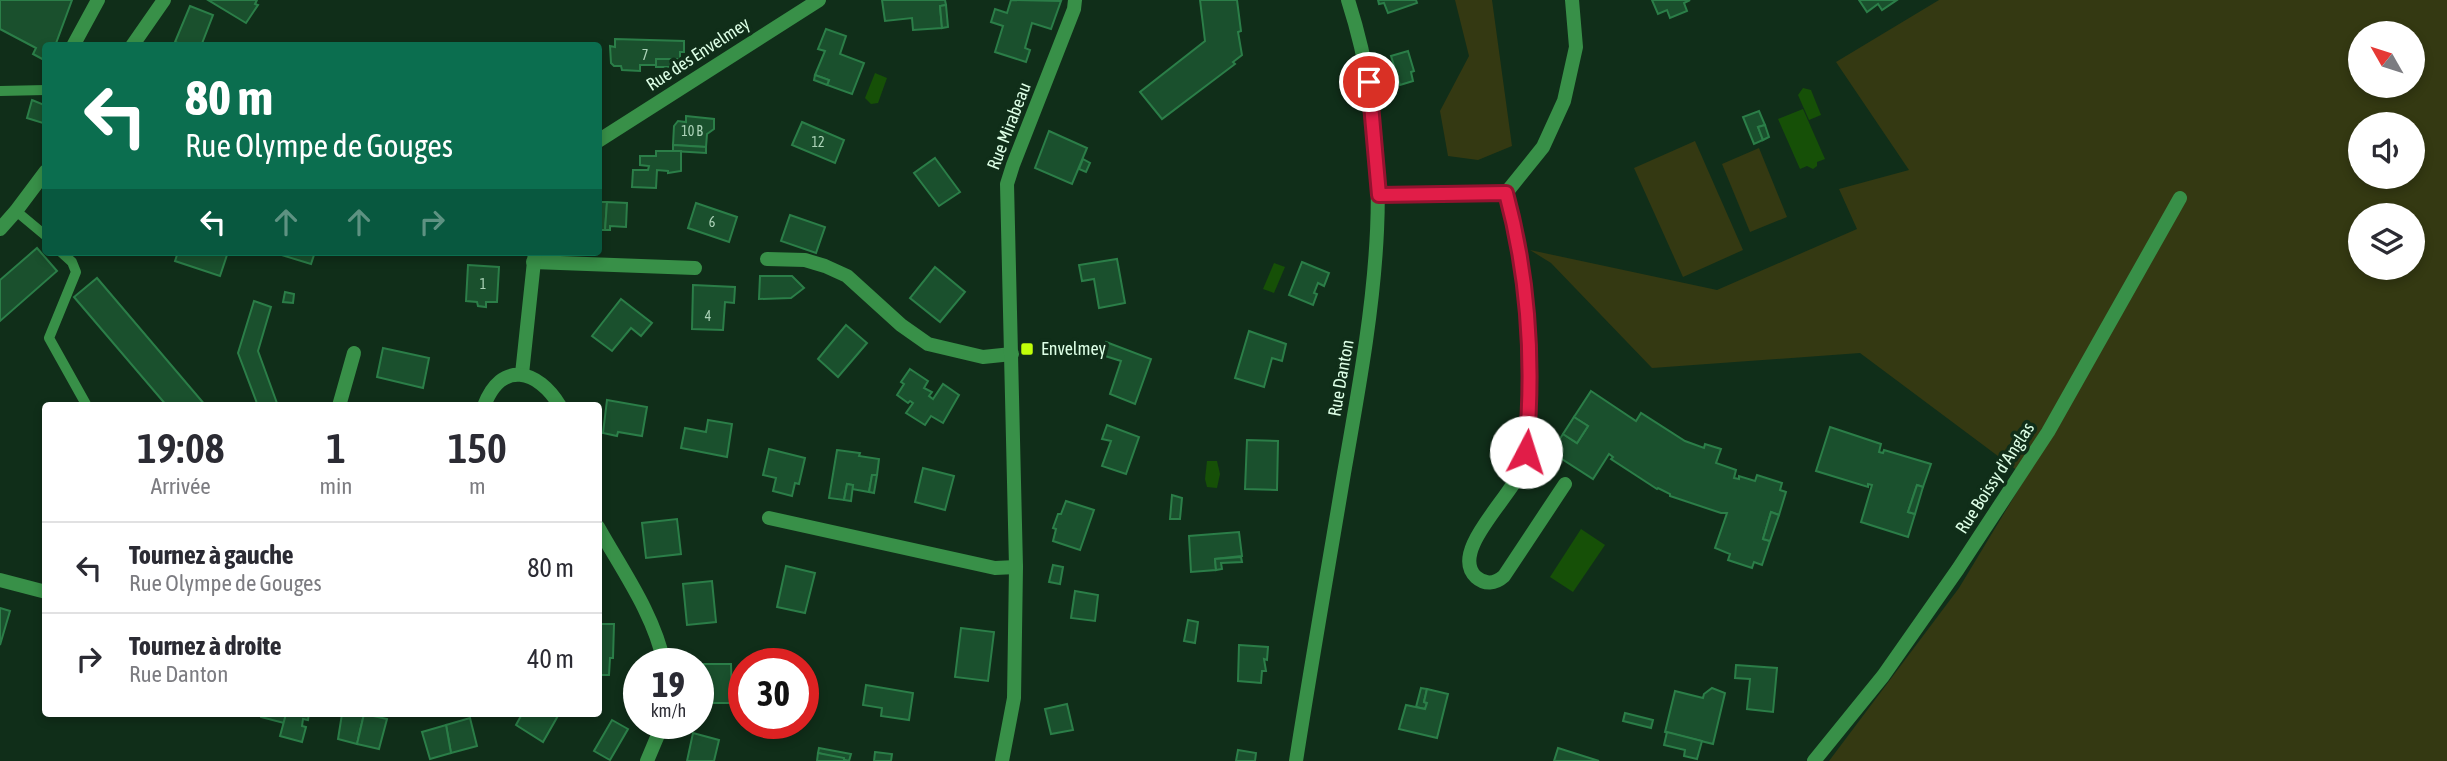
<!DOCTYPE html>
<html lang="fr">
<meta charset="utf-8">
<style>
:root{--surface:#fff;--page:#f2f2f3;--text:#2b2b33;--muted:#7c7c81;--line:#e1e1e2}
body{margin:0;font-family:"Asap Condensed",sans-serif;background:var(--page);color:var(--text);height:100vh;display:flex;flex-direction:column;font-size:26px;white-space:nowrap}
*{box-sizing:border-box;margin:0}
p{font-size:23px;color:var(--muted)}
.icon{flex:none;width:38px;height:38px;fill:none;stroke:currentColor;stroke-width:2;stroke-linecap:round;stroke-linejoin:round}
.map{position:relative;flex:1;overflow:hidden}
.sheet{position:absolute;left:42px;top:402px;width:560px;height:315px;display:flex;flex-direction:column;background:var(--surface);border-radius:7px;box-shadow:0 4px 10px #0003}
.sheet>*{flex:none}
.guide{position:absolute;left:42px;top:42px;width:560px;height:214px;border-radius:7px;box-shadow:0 4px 10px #0003;background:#0b6e4f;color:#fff;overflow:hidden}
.needle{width:46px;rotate:309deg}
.tools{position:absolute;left:2348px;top:21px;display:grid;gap:14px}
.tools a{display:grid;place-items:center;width:77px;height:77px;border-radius:50%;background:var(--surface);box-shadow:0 4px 10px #0003;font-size:35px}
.speed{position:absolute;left:623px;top:648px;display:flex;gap:14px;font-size:35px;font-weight:700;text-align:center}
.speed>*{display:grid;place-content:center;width:91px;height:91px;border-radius:50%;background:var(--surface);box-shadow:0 4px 10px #0003;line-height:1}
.speed small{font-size:18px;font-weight:400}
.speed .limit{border:10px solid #d22;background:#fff;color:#111}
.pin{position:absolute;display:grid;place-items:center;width:60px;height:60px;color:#fff;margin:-30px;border:4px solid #fff;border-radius:50%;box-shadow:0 2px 7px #0007}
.me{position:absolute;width:77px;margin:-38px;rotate:5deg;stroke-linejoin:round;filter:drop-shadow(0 0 5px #0008)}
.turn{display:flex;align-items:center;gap:24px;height:147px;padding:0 28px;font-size:32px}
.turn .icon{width:91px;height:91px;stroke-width:2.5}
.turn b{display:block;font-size:49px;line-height:60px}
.lanes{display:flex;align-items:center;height:66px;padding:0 28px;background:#0003;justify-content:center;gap:35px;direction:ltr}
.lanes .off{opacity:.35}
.eta{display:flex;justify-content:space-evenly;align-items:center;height:119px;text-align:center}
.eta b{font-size:42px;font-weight:600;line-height:49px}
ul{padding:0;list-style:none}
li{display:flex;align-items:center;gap:21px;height:91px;padding:0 28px;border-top:2px solid var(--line)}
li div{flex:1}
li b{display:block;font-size:26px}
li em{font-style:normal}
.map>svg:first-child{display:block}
.green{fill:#343912;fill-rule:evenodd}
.water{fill:#165007}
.building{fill:#1a502d;stroke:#2b7e48;stroke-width:2}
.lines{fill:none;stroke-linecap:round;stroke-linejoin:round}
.service{stroke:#389048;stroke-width:10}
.minor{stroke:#389048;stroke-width:14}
.tertiary{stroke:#389048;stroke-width:14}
.route-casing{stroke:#92132f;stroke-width:18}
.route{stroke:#e11d48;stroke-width:12}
.poi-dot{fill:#c1ff09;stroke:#102e19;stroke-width:2.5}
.labels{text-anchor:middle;stroke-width:7;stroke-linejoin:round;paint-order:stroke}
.number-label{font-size:14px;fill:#acd3b8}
.street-label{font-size:18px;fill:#ddffe6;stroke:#102e19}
.poi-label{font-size:18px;fill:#ddffe6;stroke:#102e19;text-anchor:start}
</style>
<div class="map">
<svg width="2447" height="761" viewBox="0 0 2447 761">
<rect width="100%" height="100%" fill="#102e19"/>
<g class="green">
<path d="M1455,0h37l20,146 -34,14 -30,-4 -8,-45 29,-55z"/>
<path d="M1939,0h508v761h-618l130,-173 67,-111 -166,-124 -208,15 -101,-105 -21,-13 187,40 140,-61 -18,-40 70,-19 -73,-108zM2361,33h52v53h-52zM2361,124h52v53h-52zM2361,215h52v53h-52z"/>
<path d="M1695,141l48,109 -60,27 -49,-109z"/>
<path d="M1759,148l28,69 -37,15 -28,-68z"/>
</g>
<g class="water">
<path d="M875,73l12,5 -9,25 -7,1 -6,-6z"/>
<path d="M1803,88l8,2 10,25 -12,5 -11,-25z"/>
<path d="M1803,109l22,50 -8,3v4l-4,3 -6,-3 -7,3 -22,-50z"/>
<path d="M1274,263l11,4 -11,26 -11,-4z"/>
<path d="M1207,461h10l3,13 -3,14 -10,-1 -2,-8z"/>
<path d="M1581,529l24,16 -32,47 -23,-15z"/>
</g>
<g class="building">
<path d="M0,0h72l-17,46h-9v15l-13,-7 3,-6 -36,-19z"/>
<path d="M208,0h49l-2,4 3,1 -12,18z"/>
<path d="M882,0h63l1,5 -6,1 2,22 -29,2 -1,-12 -27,3z"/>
<path d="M1011,0l50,1 -10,28 -19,-6 -7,25 5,2 -4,12 -31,-10 8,-26 -12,-4 4,-13 12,4z"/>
<path d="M1200,0h37l4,31 -3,1 4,23 -9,7 2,2 -73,55 -22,-27 65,-51z"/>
<path d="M1378,0h38l1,3 -29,10 -4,-10 -5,1z"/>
<path d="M1652,0h38l-6,3 3,8 -17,7 -3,-8 -9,4z"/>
<path d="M1859,0h38l-15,10 -4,-6 -11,8z"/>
<path d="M946,5l2,22 -6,1 -2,-22z"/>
<path d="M190,6l23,9 -12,31h-15l-11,-4z"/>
<path d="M826,29l20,7 -6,18 24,9 -12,31 -25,-9 2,-5 -14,-5 10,-24 -7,-2z"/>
<path d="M615,39l69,2v11h-4v7h-24v6h-16v6l-18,-1 -1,-4h-7l-3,-3 -1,-17 5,1z"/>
<path d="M1408,51l6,20 -3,1 2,9 -13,4 -9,-29z"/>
<rect x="656" y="59" width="15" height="8"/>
<path d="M815,75l14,5 -2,5 -13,-5z"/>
<path d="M32,100l10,4 4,4v16l-19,-6z"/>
<path d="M1759,111l6,14 -7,2 5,13 -9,4 -11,-27z"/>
<path d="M686,116l28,3v10l-7,5 -1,13 -33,-2 1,-19 4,-5 8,1z"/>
<path d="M802,122l42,18 -9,23 -43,-18z"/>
<path d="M1765,125l4,12 -6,3 -5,-13z"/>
<path d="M1049,131l38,17 -15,36 -37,-16z"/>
<path d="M673,145l33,2v6l-33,-2z"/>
<path d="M656,151h25v20l-13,2v-2l-11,-1 -1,18 -24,-1 1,-17h15l1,-4 -9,-1v-9h16z"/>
<path d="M935,158l25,34 -21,14 -25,-33z"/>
<path d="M1083,159l7,4 -4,9 -7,-3z"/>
<path d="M598,202h9l-2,28h-7z"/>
<path d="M607,202l20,1 -1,24 -16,-1v4h-5z"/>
<path d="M696,203l41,14 -8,25 -41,-14z"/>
<path d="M790,215l35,12 -9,26 -35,-12z"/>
<path d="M37,248l20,23 -57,50v-41z"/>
<path d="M178,252h50l-8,24 -45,-15z"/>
<path d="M279,252h36l-4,12 -33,-10z"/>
<path d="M1117,259l8,44 -26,5 -5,-29 -12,2 -3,-16z"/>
<path d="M1302,262l27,11 -5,13 -6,-3 -4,10 3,1 -4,11 -24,-10z"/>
<path d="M468,265l31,2 -2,35h-11v5l-8,-1 -1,-4 -11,-1z"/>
<path d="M935,267l30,25 -25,30 -30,-24z"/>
<path d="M760,276h32l12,12 -13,10 -32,1z"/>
<path d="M97,278l109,128h-39l-93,-109z"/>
<path d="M693,285l42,2 -1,16 -9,-1 -2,28 -31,-1z"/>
<path d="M285,292l9,2 -1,9 -10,-1z"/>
<path d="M621,299l31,24 -11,13 -10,-8 -19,23 -20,-15z"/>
<path d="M254,301l17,6 -13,44 20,55h-20l-20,-53z"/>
<path d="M846,325l21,18 -29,34 -20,-18z"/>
<path d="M1249,331l37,13 -4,17 -10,-3 -8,29 -29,-9z"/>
<path d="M1106,342l45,17 -16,45 -25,-10 11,-33 -19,-6z"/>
<path d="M383,348l46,10 -6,30 -46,-11z"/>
<path d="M910,369l18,12 -4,7 8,4 -3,4 4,3 10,-15 16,11 -16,28 -12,-7 -6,9 -19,-12 7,-10 -3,-2 -2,2 -11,-8 7,-11 -3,-2z"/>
<path d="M1591,391l45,30 5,-8 44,28 19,7 1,-4 16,5 -5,14 20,7 -2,8 5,1v-3l16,5 2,-6 25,8 -2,7 6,2 -7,23 -8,-3 -8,27 7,2 -8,24 -8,-3 -2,6 -24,-8 2,-6 -15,-6 12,-35h-6l-51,-17v-2l-12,-6 -1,1 -46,-30 2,-2 -4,-3 -16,25 -42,-27 12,-18 14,9 11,-17 -14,-9z"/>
<path d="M607,400l40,7 -5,29 -24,-4 -1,4 -14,-3z"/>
<path d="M1574,417l14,9 -11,17 -14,-9z"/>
<path d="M708,420l24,4 -5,33 -46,-9 4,-20 21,4z"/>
<path d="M1107,425l32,12 -13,37 -24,-8 9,-25 -9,-2z"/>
<path d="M1830,427l51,17 -2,8 4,1 1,-3 47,14 -8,23 -6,-2 -9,27 7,2 -7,23 -47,-15 11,-37 -4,-1v3l-52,-16z"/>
<path d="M1247,440l31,1 -1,49 -32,-1z"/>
<path d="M769,449l36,9 -6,26 -4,-1 -3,13 -19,-5 3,-13 -13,-3z"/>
<path d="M837,450l23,3 -1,3 20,3 -2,16h-5l-3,17 -17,-3 1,-4 -6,-1 -3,16 -15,-2z"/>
<path d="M923,468l31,8 -9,34 -30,-8z"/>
<path d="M872,475h5l-3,18 -5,-1z"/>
<path d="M847,484l6,1 -2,16 -7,-1z"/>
<path d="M1917,485l6,2 -8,27 -7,-2z"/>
<path d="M1172,495l10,3 -2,21h-10z"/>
<path d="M1066,501l28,9 -14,40 -27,-9 3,-12 -3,-1 5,-14h3z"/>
<path d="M1771,512l8,3 -9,26 -7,-2z"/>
<path d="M677,519l4,35 -35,4 -4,-35z"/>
<path d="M1239,532l3,24 -27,3 1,11 -25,2 -2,-36z"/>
<path d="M1241,557l1,5 -21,1 1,6 -6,1 -1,-11z"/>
<path d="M1053,565l10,2 -3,17 -11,-2z"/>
<path d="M786,566l29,7 -10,40 -28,-6z"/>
<path d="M712,581l4,41 -29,3 -4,-41z"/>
<path d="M1075,591l23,4 -3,26 -24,-3z"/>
<path d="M0,608l10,3 -10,34z"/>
<path d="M1188,620l10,2 -3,21 -11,-2z"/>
<path d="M598,624h16l-1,34h-3l-1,17h-11z"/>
<path d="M961,628l33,4 -6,49 -33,-4z"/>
<path d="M1239,645l29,2 -1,13 -3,-1 2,12h-4l-1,12 -23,-2z"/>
<path d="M698,664h33l1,39h-34z"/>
<path d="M1736,665l41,3 -4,44 -26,-3 3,-30 -15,-1z"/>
<path d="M866,685l47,8 -4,27 -28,-4 1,-8 -19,-3z"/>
<path d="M1421,688l6,1 -3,13 3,1 -2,6 -9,-2z"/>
<path d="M1712,688l13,5 -12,51 -48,-12 10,-41 28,7 1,-4z"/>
<path d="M1427,689l21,5 -11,44 -38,-9 7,-24 19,4 2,-6 -3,-1z"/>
<path d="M1067,704l6,26 -22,4 -6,-25z"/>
<path d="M1625,713l28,7 -2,8 -28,-7z"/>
<path d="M261,714h25l-2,9 -23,-6z"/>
<path d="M286,714h23l-1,6 -5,-1 -1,7 4,1 -4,15 -22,-6z"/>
<path d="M342,714h22l-7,30 -19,-5z"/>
<path d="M364,714l23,5 -8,30 -22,-5z"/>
<path d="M522,714h37l-16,28 -27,-17z"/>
<path d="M470,718l7,28 -26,7 -5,-28z"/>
<path d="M612,720l16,9 -18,31 -16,-9z"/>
<path d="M446,725l5,28 -21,6 -8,-27z"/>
<path d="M1667,732l35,9 -5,18 -13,-3 1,-6 -21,-5z"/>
<path d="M693,733l26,7 -5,21h-27z"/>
<path d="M819,748l32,6 -2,7 -31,-8z"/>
<path d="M1558,748l41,13h-45z"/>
<path d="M1238,750l18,3 -1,8h-19z"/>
<path d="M875,752l17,2 -1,7h-17z"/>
<path d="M818,753l26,5v3h-27z"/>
</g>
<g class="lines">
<g class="service">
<path d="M0,91l46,-1"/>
<path d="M16,211l30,25"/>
<path d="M61,252l11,10 4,10 -27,66 38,68"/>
</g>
<g class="minor">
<path d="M73,46l25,-46"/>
<path d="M598,141l221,-141"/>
<path d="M1506,193c16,59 22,118 24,179 0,32 0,64 -8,95 -7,27 -74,84 -46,110 9,8 19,7 28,-1l61,-92"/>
<path d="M1379,195l127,-2 37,-46 21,-46 12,-54 -4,-47"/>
<path d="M767,259l38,1 20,6 22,10 54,49 27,19 55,13 29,-3"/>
<path d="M533,262l162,6"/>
<path d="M522,374l13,-122"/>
<path d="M339,406l15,-53"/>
<path d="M484,406c17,-46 54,-37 76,0"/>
<path d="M769,518l226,50 21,-1"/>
<path d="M598,527c24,43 56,87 66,136"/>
<path d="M0,580l46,12"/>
<path d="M647,761l16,-38"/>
<path d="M1002,761l12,-63 2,-131 -9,-383 6,-19 61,-156 1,-9"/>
<path d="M1296,761c15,-96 32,-192 48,-288 29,-165 57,-309 4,-473"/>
<path d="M1814,761l69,-85 75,-107 90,-137 132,-234"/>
</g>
<g class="tertiary">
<path d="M132,46l32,-46"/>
<path d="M0,229l16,-18 30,-40"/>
</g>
</g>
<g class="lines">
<defs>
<path id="route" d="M1369,82l10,113 127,-2c23,85 28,172 20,259"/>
</defs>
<use href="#route" class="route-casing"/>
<use href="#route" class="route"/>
</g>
<rect class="poi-dot" x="1020" y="342" width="14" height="14" rx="3.5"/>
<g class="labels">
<g class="number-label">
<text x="645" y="60">7</text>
<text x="692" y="136">10 B</text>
<text x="818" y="147">12</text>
<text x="712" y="227">6</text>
<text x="483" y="289">1</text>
<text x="708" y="321">4</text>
</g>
<g class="street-label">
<text transform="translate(698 54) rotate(-33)" y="6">Rue des Envelmey</text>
<text transform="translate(1009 126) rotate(-69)" y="6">Rue Mirabeau</text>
<text transform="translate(1341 378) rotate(-80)" y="6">Rue Danton</text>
<text transform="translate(1995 478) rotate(-57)" y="6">Rue Boissy d'Anglas</text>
</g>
<g class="poi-label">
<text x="1041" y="355">Envelmey</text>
</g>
</g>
</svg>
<div class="tools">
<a><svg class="needle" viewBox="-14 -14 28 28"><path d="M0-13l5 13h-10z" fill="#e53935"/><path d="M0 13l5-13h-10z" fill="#7c7c81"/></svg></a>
<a><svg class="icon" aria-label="sound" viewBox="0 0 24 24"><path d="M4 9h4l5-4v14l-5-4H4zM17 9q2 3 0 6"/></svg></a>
<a><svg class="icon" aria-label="layers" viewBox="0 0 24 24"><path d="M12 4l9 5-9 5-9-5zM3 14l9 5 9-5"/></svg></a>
</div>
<div class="speed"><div>19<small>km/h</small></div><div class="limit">30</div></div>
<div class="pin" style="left:1369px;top:82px;background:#d93025"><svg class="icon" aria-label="arrive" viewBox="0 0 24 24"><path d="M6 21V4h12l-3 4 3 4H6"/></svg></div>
<svg class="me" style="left:1526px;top:452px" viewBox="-20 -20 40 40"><circle r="19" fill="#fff"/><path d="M0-13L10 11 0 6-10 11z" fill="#e11d48"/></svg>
<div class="guide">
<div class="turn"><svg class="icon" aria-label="left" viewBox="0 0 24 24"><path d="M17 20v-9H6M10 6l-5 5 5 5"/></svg><div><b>80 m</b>Rue Olympe de Gouges</div></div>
<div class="lanes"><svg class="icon" aria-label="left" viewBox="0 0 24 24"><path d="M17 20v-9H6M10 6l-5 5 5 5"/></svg><svg class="icon off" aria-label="ahead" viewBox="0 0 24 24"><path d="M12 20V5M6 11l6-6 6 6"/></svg><svg class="icon off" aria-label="ahead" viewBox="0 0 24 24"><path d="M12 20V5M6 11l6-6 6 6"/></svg><svg class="icon off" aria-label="right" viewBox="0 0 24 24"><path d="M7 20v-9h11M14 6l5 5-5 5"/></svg></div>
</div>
<section class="sheet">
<div class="eta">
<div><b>19:08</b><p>Arrivée</p></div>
<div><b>1</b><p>min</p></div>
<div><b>150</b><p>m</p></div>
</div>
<ul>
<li><svg class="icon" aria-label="left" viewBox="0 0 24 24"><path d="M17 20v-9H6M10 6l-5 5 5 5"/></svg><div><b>Tournez à gauche</b><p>Rue Olympe de Gouges</p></div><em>80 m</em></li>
<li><svg class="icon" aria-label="right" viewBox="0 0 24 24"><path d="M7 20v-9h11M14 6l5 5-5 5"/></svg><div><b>Tournez à droite</b><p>Rue Danton</p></div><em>40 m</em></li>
</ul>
</section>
</div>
